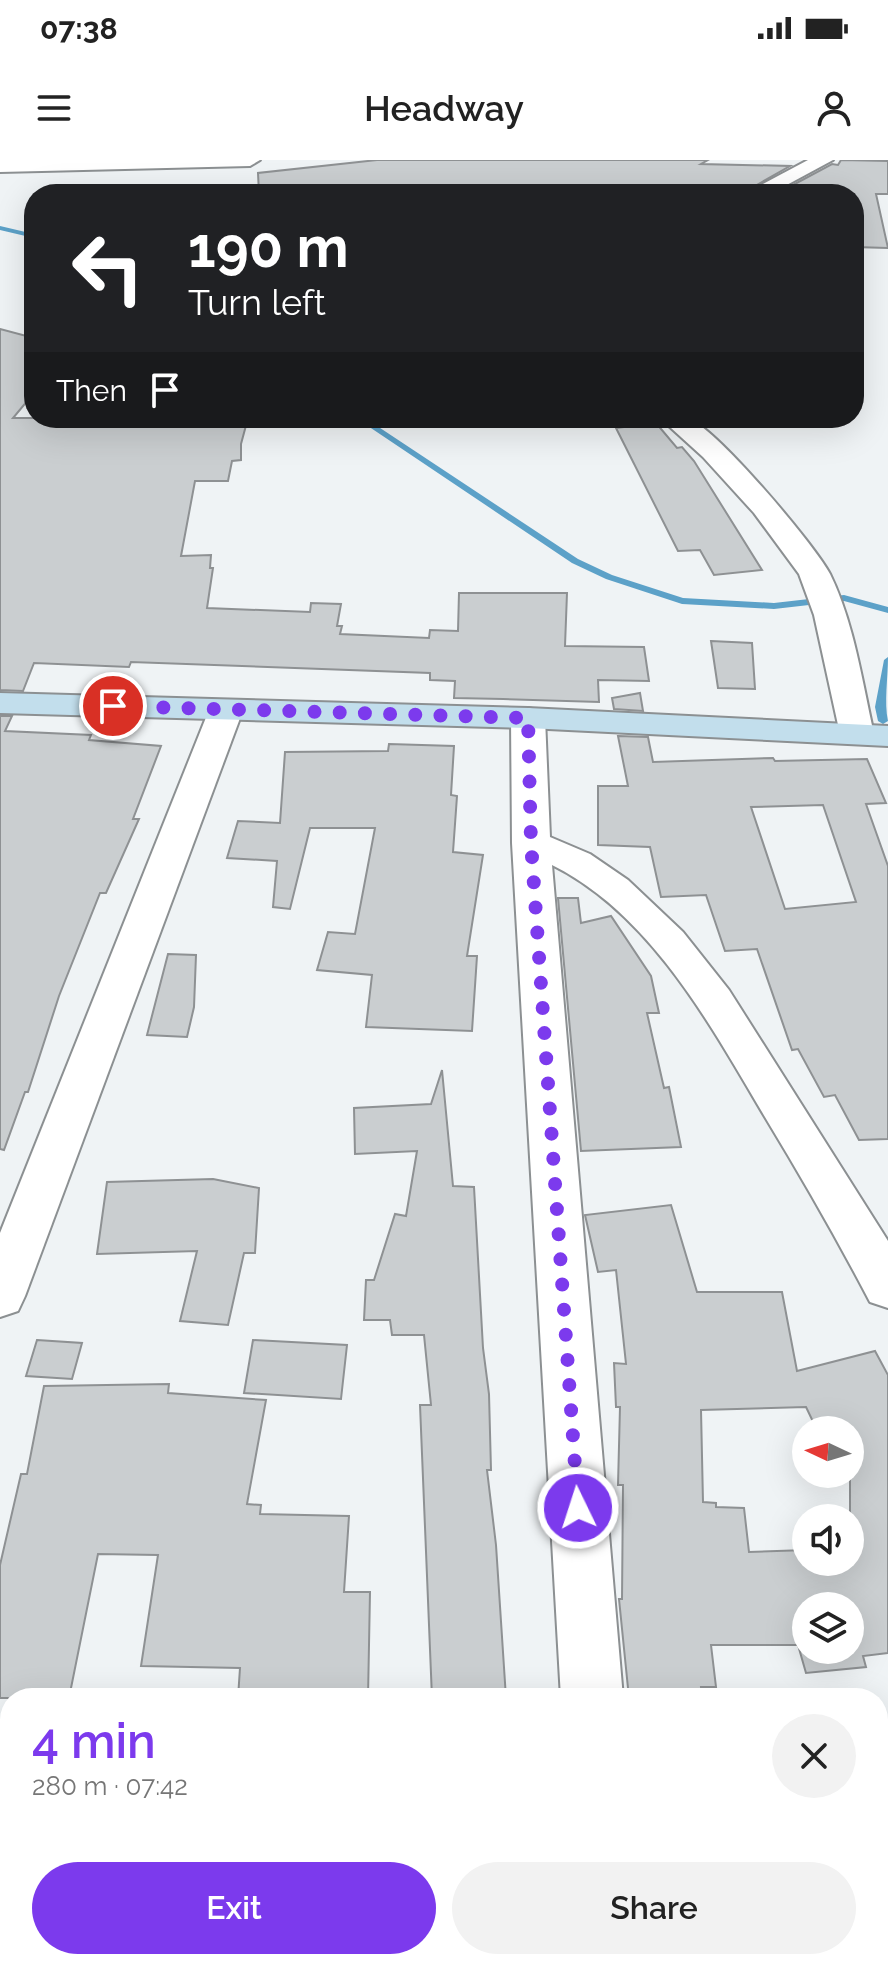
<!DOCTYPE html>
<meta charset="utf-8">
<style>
:root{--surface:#fff;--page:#f2f2f2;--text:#222;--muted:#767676;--accent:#7c3aed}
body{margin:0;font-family:Raleway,sans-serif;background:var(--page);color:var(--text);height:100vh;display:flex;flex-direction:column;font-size:30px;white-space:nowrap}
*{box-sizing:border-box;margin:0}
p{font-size:26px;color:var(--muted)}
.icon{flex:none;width:44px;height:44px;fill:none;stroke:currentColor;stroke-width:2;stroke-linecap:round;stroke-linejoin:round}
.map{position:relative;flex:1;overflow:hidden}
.details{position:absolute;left:0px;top:1528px;width:888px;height:282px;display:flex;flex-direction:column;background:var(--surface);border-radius:32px 32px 0 0;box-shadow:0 8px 32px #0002}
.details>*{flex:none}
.top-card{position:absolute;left:24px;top:24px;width:840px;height:244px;border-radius:32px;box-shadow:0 8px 32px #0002;background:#202124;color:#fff;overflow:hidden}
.needle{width:52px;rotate:274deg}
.fabs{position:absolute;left:792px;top:1256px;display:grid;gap:16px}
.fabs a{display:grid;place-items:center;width:72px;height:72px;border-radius:50%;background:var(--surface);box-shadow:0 8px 32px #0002;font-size:40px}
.pin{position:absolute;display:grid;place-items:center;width:68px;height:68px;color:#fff;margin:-34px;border:4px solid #fff;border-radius:50%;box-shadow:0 2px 8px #0007}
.me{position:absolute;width:88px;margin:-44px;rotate:356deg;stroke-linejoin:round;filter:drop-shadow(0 0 6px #0008)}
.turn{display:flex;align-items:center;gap:28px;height:168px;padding:0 32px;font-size:36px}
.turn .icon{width:104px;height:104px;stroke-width:2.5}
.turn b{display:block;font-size:56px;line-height:68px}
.then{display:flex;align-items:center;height:76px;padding:0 32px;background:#0003;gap:16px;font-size:30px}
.round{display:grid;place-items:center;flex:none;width:84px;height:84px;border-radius:42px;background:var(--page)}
.overview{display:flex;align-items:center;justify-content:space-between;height:136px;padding:0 32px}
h1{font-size:48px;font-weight:600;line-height:60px;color:var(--accent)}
.action{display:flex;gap:16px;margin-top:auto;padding:16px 32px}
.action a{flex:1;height:92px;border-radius:48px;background:var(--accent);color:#fff;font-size:32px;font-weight:600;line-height:92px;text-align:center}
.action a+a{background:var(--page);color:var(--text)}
.status{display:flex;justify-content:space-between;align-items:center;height:56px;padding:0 40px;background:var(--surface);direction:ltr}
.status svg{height:22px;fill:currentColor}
header{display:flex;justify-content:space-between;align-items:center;height:104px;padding:0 32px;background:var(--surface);font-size:36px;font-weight:600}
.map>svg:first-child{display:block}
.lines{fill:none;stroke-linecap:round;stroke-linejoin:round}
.stream{fill:#5ca1c8;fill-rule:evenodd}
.building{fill:#caced0;stroke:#8e9193;stroke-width:2;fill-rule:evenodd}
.minor-casing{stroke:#8c9092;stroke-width:4}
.tertiary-casing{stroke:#8c9092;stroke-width:4}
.secondary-casing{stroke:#8c9092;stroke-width:4}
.minor{fill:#fff;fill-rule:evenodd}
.tertiary{fill:#fff;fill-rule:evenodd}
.secondary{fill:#c2deec;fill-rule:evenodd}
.route{stroke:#7c3aed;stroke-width:14;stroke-dasharray:0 25.2}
</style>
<div class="status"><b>07:38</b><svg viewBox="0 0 49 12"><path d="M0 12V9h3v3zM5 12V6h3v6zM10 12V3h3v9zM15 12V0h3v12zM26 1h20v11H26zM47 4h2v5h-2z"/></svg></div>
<header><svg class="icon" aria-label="menu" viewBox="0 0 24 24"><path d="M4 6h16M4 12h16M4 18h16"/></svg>Headway<svg class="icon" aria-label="person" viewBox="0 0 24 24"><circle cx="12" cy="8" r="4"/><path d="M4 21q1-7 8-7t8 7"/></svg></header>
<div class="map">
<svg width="888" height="1809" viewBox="0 0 888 1809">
<rect width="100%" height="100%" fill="#eff3f5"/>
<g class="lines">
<g class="stream">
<path d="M0,66l34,8v4l-34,-8z"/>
<path d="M356,258h9l213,141 34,16 71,23 91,5 70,-8 44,12v6l-44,-12 -70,8 -92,-5 -76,-25 -34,-16z"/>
<path d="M888,497c0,21 -4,45 0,64l-5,3 -5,-3 -3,-14 9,-47z"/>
</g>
</g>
<g class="building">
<path d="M377,0h331l-7,4 89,2 -49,28h-482l-1,-21z"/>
<path d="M841,0l47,1v33h-12l12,54 -34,-1v-53h-78l56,-30 6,1z"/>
<path d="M0,169l34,9v55l-21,25h235l-7,26v16l-9,1 -4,20h-33l-14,75 30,-1 -1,13h3l-6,40 103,4 1,-9 30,1 -4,22h5l-2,8 89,4 1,-8 28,1 1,-38h108l-2,53 79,1 5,34 -51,-1 1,22 -96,-3 -49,-1 1,-17 -25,-1v-7l-299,-11 -2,5 -95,-4 -11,28 -23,-1z"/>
<path d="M656,263l21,25 5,-1 12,14 68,109 -48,5 -14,-25 -22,1 -62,-123z"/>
<path d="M711,481l41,2 3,46 -37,-1z"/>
<path d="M640,533l3,18 -29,-2 -2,-11z"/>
<path d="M0,556h12l-7,15 86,4 -2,5 72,6 -28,73h6l-33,74h-6l-41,103 -31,96h-3l-21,58 -4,-1z"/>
<path d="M618,576l30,1 5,25 120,-4 2,3 92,-2 19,44 -20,1 22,62v273l-29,1 -24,-45 -11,2 -26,-48 -6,1 -35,-101 -32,2 -19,-56 -45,2 -11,-50 -52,-2v-59h30zM823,645l33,97 -71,7 -34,-102z"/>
<path d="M389,584l65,2 -3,49 6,1 -4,56 30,3 -16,101h10l-5,75 -106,-4 6,-52 -55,-5 11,-38 27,2 20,-106h-65l-20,81 -17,-2 4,-46 -50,-3 11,-37 42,2 5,-71 103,-1z"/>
<path d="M558,738h20l3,25 30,-7 40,60 8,37h-12l17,75 5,-1 12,60 -100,4z"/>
<path d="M168,794l28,1 -2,52 -7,30 -40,-2z"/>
<path d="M442,910l11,116 21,1 9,161 6,46 2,76h-4l9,75 10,153h-74l-12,-293h11l-7,-70h-32l-2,-15h-26l2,-40h8l21,-66 11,2 11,-65 -62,3 -1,-46 77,-4z"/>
<path d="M213,1019l46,9 -4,65h-11l-16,72 -48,-4 17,-70 -100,3 10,-72z"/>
<path d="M671,1045l26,87h85l15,79 78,-20 13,24v278l-25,3 3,11 -60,6 -8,-28h-87l5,42h-15l1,11h-73l-10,-99h3l1,-114h-5l2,-78h-4l-2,-44 12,1 -10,-94 -18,2 -13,-57zM806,1247l11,23h33v132h-44v-12l-57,2 -5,-44 -28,-1v-4l-13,-1 -2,-92zM806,1446h44v44h-44z"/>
<path d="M37,1180l45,3 -10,36 -46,-3z"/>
<path d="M253,1180l94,5 -6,54 -97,-6z"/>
<path d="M169,1224l-1,9 98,7 -19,104 14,1 -1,9 89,2 -5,76h26l-2,106h-130l2,-30 -99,-2 17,-111 -60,-1 -29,144h-69v-133l21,-91h6l17,-88z"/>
</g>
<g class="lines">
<defs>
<g id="minor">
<path d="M0,0h260l-10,6 -250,6z"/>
<path d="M808,0h25l-63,34h-26z"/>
<path d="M660,258c9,0 23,-2 30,1 30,14 124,125 140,155 24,49 32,107 44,160l-5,7 -12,3 -12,-3 -5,-7 -26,-119 -15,-41 -45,-61 -51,-56z"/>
<path d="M528,548l12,3 5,7 5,119 40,17 38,26 55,52 46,58 159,251v67l-18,-6c-33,-63 -68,-124 -105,-185 -54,-91 -114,-203 -213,-252l71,833h-62l-49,-855 -1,-125 5,-7z"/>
<path d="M576,1800h68l1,9h-68z"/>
</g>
<path id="tertiary" d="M226,540l12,3 5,7 -218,586 -7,15 -18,6v-84l209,-523 5,-7z"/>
<path id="secondary" d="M0,533l528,15 360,18v20l-360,-18 -528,-15z"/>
</defs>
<use href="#minor" class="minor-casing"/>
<use href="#tertiary" class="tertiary-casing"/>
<use href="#secondary" class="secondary-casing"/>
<use href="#minor" class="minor"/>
<use href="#tertiary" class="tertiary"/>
<use href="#secondary" class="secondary"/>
</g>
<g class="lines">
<path class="route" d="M113,546l415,12 3,125 47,665"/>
</g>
</svg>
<div class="fabs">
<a><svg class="needle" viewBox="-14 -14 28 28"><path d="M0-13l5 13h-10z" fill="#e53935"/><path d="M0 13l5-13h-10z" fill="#767676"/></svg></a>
<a><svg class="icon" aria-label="sound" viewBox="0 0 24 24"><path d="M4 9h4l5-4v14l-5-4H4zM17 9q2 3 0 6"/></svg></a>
<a><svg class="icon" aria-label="layers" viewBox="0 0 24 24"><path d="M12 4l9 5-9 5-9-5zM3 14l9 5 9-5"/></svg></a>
</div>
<div class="pin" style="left:113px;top:546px;background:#d93025"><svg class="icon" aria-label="arrive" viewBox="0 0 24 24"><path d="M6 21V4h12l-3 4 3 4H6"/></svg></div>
<svg class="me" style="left:578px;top:1348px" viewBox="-20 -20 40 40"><circle r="17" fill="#7c3aed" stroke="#fff" stroke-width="3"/><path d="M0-11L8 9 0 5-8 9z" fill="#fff"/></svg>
<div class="top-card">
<div class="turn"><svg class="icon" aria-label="left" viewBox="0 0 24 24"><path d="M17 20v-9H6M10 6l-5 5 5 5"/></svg><div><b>190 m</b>Turn left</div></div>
<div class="then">Then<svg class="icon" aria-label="arrive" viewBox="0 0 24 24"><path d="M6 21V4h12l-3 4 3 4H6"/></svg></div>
</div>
<section class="details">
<div class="overview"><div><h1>4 min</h1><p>280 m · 07:42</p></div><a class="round"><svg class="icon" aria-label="close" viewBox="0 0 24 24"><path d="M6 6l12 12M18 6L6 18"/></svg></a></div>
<div class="action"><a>Exit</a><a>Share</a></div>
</section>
</div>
